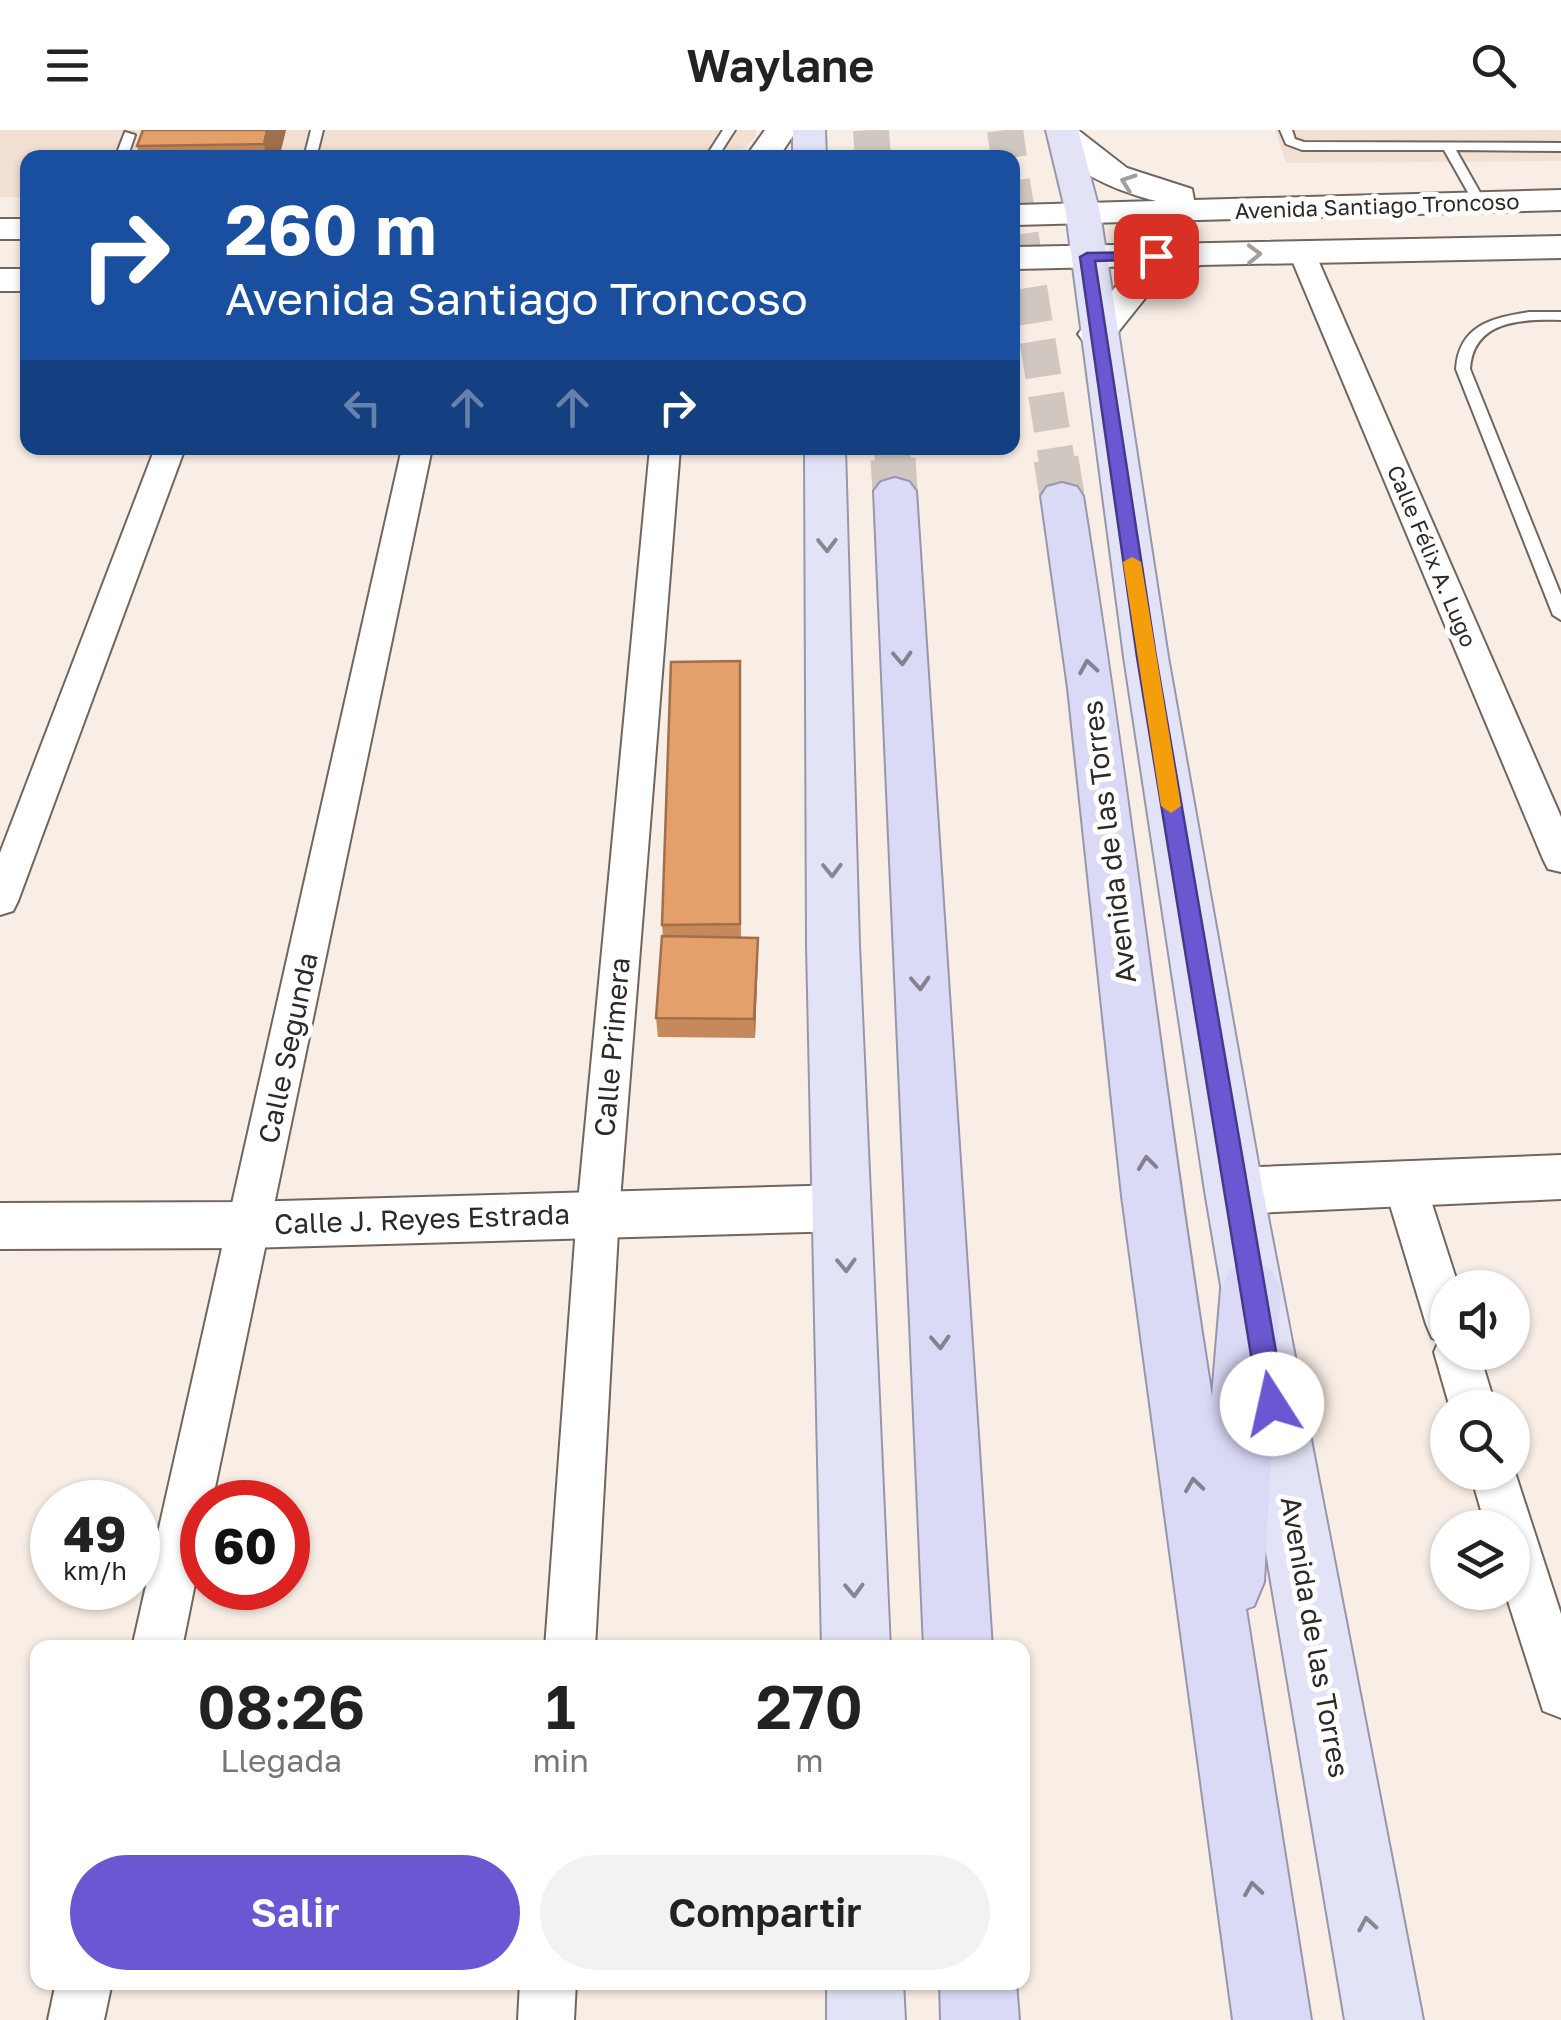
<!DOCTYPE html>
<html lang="es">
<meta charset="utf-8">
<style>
:root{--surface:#fff;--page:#f2f2f2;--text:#222;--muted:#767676;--accent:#6a58d2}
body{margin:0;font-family:"Golos Text",sans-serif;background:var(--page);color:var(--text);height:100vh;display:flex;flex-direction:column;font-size:38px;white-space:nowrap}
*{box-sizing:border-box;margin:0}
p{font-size:32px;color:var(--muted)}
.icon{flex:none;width:55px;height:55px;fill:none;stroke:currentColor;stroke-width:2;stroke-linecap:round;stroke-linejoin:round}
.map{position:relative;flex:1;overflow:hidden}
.drawer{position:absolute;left:30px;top:1510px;width:1000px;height:350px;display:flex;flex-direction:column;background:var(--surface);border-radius:20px;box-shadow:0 2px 8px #0004}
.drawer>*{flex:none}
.banner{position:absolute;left:20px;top:20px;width:1000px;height:305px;border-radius:20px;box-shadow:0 2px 8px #0004;background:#1a4fa0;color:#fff;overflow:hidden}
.tools{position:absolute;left:1430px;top:1140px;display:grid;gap:20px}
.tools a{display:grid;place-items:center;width:100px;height:100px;border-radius:50%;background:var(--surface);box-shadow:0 2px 8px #0004;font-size:50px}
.speed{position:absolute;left:30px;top:1350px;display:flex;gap:20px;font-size:50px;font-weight:700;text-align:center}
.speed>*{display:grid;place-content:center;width:130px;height:130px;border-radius:50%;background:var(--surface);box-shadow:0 2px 8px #0004;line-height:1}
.speed small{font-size:25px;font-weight:400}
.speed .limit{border:15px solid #d22;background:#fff;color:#111}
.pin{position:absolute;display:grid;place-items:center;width:85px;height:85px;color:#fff;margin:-42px;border-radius:20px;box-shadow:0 5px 15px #0006}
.me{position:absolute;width:110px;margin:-55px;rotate:350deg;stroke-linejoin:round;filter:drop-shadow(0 0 8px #0008)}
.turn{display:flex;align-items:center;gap:35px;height:210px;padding:0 40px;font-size:45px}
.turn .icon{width:130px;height:130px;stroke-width:2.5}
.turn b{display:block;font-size:70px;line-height:85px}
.lanes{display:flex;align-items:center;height:95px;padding:0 40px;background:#0003;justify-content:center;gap:50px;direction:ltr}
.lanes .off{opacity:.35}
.eta{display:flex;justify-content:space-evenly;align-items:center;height:170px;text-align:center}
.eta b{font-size:60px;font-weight:600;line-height:70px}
.cta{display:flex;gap:20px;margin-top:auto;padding:20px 40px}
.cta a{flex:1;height:115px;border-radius:60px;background:var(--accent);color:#fff;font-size:40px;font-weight:600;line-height:115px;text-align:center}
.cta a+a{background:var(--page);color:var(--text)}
header{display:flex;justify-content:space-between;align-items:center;height:130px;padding:0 40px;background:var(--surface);font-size:45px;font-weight:600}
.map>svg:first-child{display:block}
.built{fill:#f2e0d3}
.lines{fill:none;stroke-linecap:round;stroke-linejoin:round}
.trunk-tunnel-far1{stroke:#d0c7c0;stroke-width:36;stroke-dasharray:36 18;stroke-linecap:butt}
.trunk-tunnel{stroke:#d0c7c0;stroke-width:45;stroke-dasharray:45 22;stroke-linecap:butt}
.service-casing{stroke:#70665f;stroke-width:4}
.minor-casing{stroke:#70665f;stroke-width:4}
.tertiary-casing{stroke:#70665f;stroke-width:4}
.secondary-casing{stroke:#70665f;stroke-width:4}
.primary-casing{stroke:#9896ab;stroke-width:4}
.trunk-casing{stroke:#9896ab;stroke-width:4}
.service{fill:#fff;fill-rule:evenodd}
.minor{fill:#fff;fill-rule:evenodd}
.tertiary{fill:#fff;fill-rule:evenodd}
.secondary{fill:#fff;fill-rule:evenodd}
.primary{fill:#e3e3f8;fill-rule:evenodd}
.trunk{fill:#dadaf6;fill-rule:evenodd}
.wall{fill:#c5895c}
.shaded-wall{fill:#a06f4b}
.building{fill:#e59f6b;stroke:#a06f4b;stroke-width:2.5}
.oneway{stroke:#a09f9d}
.oneway2{stroke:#88868f}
.oneway3{stroke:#84828e}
.route{fill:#6a58d2;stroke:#453988;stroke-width:2.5}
.slow{fill:#f59e0b}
.labels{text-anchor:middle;stroke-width:10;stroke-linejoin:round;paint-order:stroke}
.far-street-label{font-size:22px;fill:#2d2926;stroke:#fff}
.street-label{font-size:28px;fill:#2d2926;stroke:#fff}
</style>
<header><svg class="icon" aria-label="menu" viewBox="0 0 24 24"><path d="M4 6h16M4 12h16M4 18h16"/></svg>Waylane<svg class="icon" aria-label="search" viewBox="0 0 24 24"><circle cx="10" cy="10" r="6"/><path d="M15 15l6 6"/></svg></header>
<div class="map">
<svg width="1561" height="1890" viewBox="0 0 1561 1890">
<rect width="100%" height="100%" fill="#f9eee6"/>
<g class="built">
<path d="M0,0h756v7l-24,21h-704l-1,39h-27z"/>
<path d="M1275,0h286v31l-275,2z"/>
</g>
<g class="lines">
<g class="trunk-tunnel-far1">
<path d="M871,0l2,28"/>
<path d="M1005,0l4,28"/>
<path d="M1012,51l45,281"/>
<path d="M892,318l1,14"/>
</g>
<g class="trunk-tunnel">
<path d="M893,329l2,32"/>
<path d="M1056,329l6,37"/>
</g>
<defs>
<g id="service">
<path d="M311,0h12l-7,28h-12z"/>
<path d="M723,0h12l-18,28h-12z"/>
<path d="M1280,0h12l3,9 9,3 257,1v8l-105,-1 30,53 -6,4 -6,-4 -30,-53h-142l-16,-6z"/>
<path d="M125,2l10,3 -8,23h-12z"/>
<path d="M1529,182h32v8c-39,-1 -88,0 -91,49l91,226v25l-8,-5 -97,-246c3,-44 36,-51 73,-57z"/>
</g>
<g id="minor">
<path d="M1302,115l13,8 246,564v55l-13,-3 -5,-10 -254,-606z"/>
<path d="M155,318h30l-167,453 -5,10 -13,4v-62z"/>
<path d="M402,318h30l-220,1054h-10v47l-20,99h-50z"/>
<path d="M650,318h30l-61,765 -24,435h-50l32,-435z"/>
<path d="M1404,1034l15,5 6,13 34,106h-11v64h31l17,56h-46l-16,-56 5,-11 -7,-3 -6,-14 -43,-142 6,-13z"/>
<path d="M1512,1333l49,151v104l-18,-7 -38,-119h7v-64h-26l-16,-56h42z"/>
<path d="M56,1852h56l-8,38h-56z"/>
<path d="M520,1852h56l-2,38h-56z"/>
</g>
<g id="tertiary">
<path d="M1561,1025v44l-327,15 -19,-7 -7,-16 7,-16 19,-7z"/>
<path d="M844,1055l19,7 7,16 -7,16 -19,7 -595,17 -249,1v-46l249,-1z"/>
</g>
<g id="secondary">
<path d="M765,0h32l-19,28h-33z"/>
<path d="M1047,0h31l49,38 65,21 2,11 367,-10v20l-549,15v-20l144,-4c-36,-9 -98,-32 -109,-71z"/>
<rect x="0" y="89" width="28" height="20"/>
<path d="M1561,106v22l-361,7 -54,32 -36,45h-26l-6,-8 42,-53 27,-15 -135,3v-22z"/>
<rect x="0" y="139" width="28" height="22"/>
</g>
<g id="primary">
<path d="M793,0h32l1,28h-33z"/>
<path d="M1046,0h32l22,83 68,444 95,534 160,829h-78l-140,-829 -81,-534 -58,-444z"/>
<path d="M805,318h40l14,497 31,703h-68l-15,-703z"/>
<path d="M827,1852h76l2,38h-78z"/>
</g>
<g id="trunk">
<path d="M895,348l14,4 7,9 76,1157h-68l-50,-1157 7,-9z"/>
<path d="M1062,353l15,4 6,9c48,300 81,601 129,901l9,-108 9,-19 21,-8 21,8 9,19 -17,293 -10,24 -8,3 65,411h-78l-111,-824 -54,-508 -27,-192 6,-9z"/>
<path d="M940,1852h76l3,38h-78z"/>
</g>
</defs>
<use href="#service" class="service-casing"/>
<use href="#minor" class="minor-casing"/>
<use href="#tertiary" class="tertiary-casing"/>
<use href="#secondary" class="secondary-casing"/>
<use href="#primary" class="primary-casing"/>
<use href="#trunk" class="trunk-casing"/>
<use href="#service" class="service"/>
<use href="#minor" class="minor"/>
<use href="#tertiary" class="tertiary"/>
<use href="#secondary" class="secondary"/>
<use href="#primary" class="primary"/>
<use href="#trunk" class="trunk"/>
</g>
<g class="wall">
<path d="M143,0h143l-7,28h-139l-3,-12z"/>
<path d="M740,561l1,246 17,1 -3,100 -97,-1 -2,-19 7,-82 -1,-11z"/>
</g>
<g class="shaded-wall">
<path d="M267,0h19l-7,28h-12l-3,-14z"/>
<path d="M758,808v19l-3,81 -1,-19z"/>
</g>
<g class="building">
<path d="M143,0h124l-3,14 -127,2z"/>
<path d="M740,531v263l-78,1 9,-263z"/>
<path d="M662,806l96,2 -4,81 -98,-1z"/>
</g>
<defs><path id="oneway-chevron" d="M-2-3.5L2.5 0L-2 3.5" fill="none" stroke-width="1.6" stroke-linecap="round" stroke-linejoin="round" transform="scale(2.5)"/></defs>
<g class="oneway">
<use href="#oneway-chevron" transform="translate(1128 52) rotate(-160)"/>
<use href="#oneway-chevron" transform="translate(1254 124) rotate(-1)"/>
</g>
<g class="oneway2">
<use href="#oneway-chevron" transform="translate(827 415) rotate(89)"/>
<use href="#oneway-chevron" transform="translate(832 740) rotate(89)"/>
<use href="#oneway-chevron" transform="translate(846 1135) rotate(88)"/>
<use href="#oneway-chevron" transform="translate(854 1460) rotate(88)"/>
<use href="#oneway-chevron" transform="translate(1367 1794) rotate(-100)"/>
</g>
<g class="oneway3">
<use href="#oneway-chevron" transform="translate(902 528) rotate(87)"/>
<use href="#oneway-chevron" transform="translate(1088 537) rotate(-99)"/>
<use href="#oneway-chevron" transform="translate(920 853) rotate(87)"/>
<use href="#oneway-chevron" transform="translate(1147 1033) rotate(-97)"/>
<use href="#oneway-chevron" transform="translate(940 1212) rotate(87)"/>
<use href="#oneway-chevron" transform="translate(1194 1355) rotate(-98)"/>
<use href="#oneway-chevron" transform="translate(1253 1759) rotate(-98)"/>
</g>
<path class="route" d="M1156,122l8,4 -2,3 -67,2 61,396 129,747 -4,9 -9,4 -9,-4 -4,-9 -122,-747 -57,-400 7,-4z"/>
<path class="slow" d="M1132,427l9,5 40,244 -10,7 -10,-7 -38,-244z"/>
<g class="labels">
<g class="far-street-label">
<text transform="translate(1377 76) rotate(-2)" y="8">Avenida Santiago Troncoso</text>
<text transform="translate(1432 426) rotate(67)" y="8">Calle Félix A. Lugo</text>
</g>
<g class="street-label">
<text transform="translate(1109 712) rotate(-97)" y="10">Avenida de las Torres</text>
<text transform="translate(612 917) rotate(-85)" y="10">Calle Primera</text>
<text transform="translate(288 918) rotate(-78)" y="10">Calle Segunda</text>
<text transform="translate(422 1089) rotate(-2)" y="10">Calle J. Reyes Estrada</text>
<text transform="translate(1315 1507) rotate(80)" y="10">Avenida de las Torres</text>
</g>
</g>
</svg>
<div class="tools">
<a><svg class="icon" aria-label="sound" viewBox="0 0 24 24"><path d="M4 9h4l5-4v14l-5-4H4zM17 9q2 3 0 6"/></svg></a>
<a><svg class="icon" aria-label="search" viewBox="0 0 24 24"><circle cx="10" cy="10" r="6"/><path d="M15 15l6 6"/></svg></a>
<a><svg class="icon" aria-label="layers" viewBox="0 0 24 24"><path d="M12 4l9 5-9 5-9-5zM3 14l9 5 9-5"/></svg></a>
</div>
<div class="speed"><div>49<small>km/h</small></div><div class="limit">60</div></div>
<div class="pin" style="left:1156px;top:126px;background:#d93025"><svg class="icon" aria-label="arrive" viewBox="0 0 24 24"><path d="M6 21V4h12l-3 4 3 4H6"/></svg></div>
<svg class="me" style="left:1272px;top:1274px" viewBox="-20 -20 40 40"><circle r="19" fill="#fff"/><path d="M0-13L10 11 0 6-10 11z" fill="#6a58d2"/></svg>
<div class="banner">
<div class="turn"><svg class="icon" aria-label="right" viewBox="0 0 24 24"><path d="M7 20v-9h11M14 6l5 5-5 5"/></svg><div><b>260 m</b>Avenida Santiago Troncoso</div></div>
<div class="lanes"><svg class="icon off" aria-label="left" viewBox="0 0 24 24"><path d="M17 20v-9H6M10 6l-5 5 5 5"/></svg><svg class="icon off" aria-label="ahead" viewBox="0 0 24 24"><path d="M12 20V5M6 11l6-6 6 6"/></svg><svg class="icon off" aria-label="ahead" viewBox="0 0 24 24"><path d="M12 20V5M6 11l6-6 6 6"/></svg><svg class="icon" aria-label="right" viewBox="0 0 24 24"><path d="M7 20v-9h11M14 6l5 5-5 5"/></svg></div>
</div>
<section class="drawer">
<div class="eta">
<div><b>08:26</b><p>Llegada</p></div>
<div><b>1</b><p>min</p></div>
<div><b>270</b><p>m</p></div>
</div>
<div class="cta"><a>Salir</a><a>Compartir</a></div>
</section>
</div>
